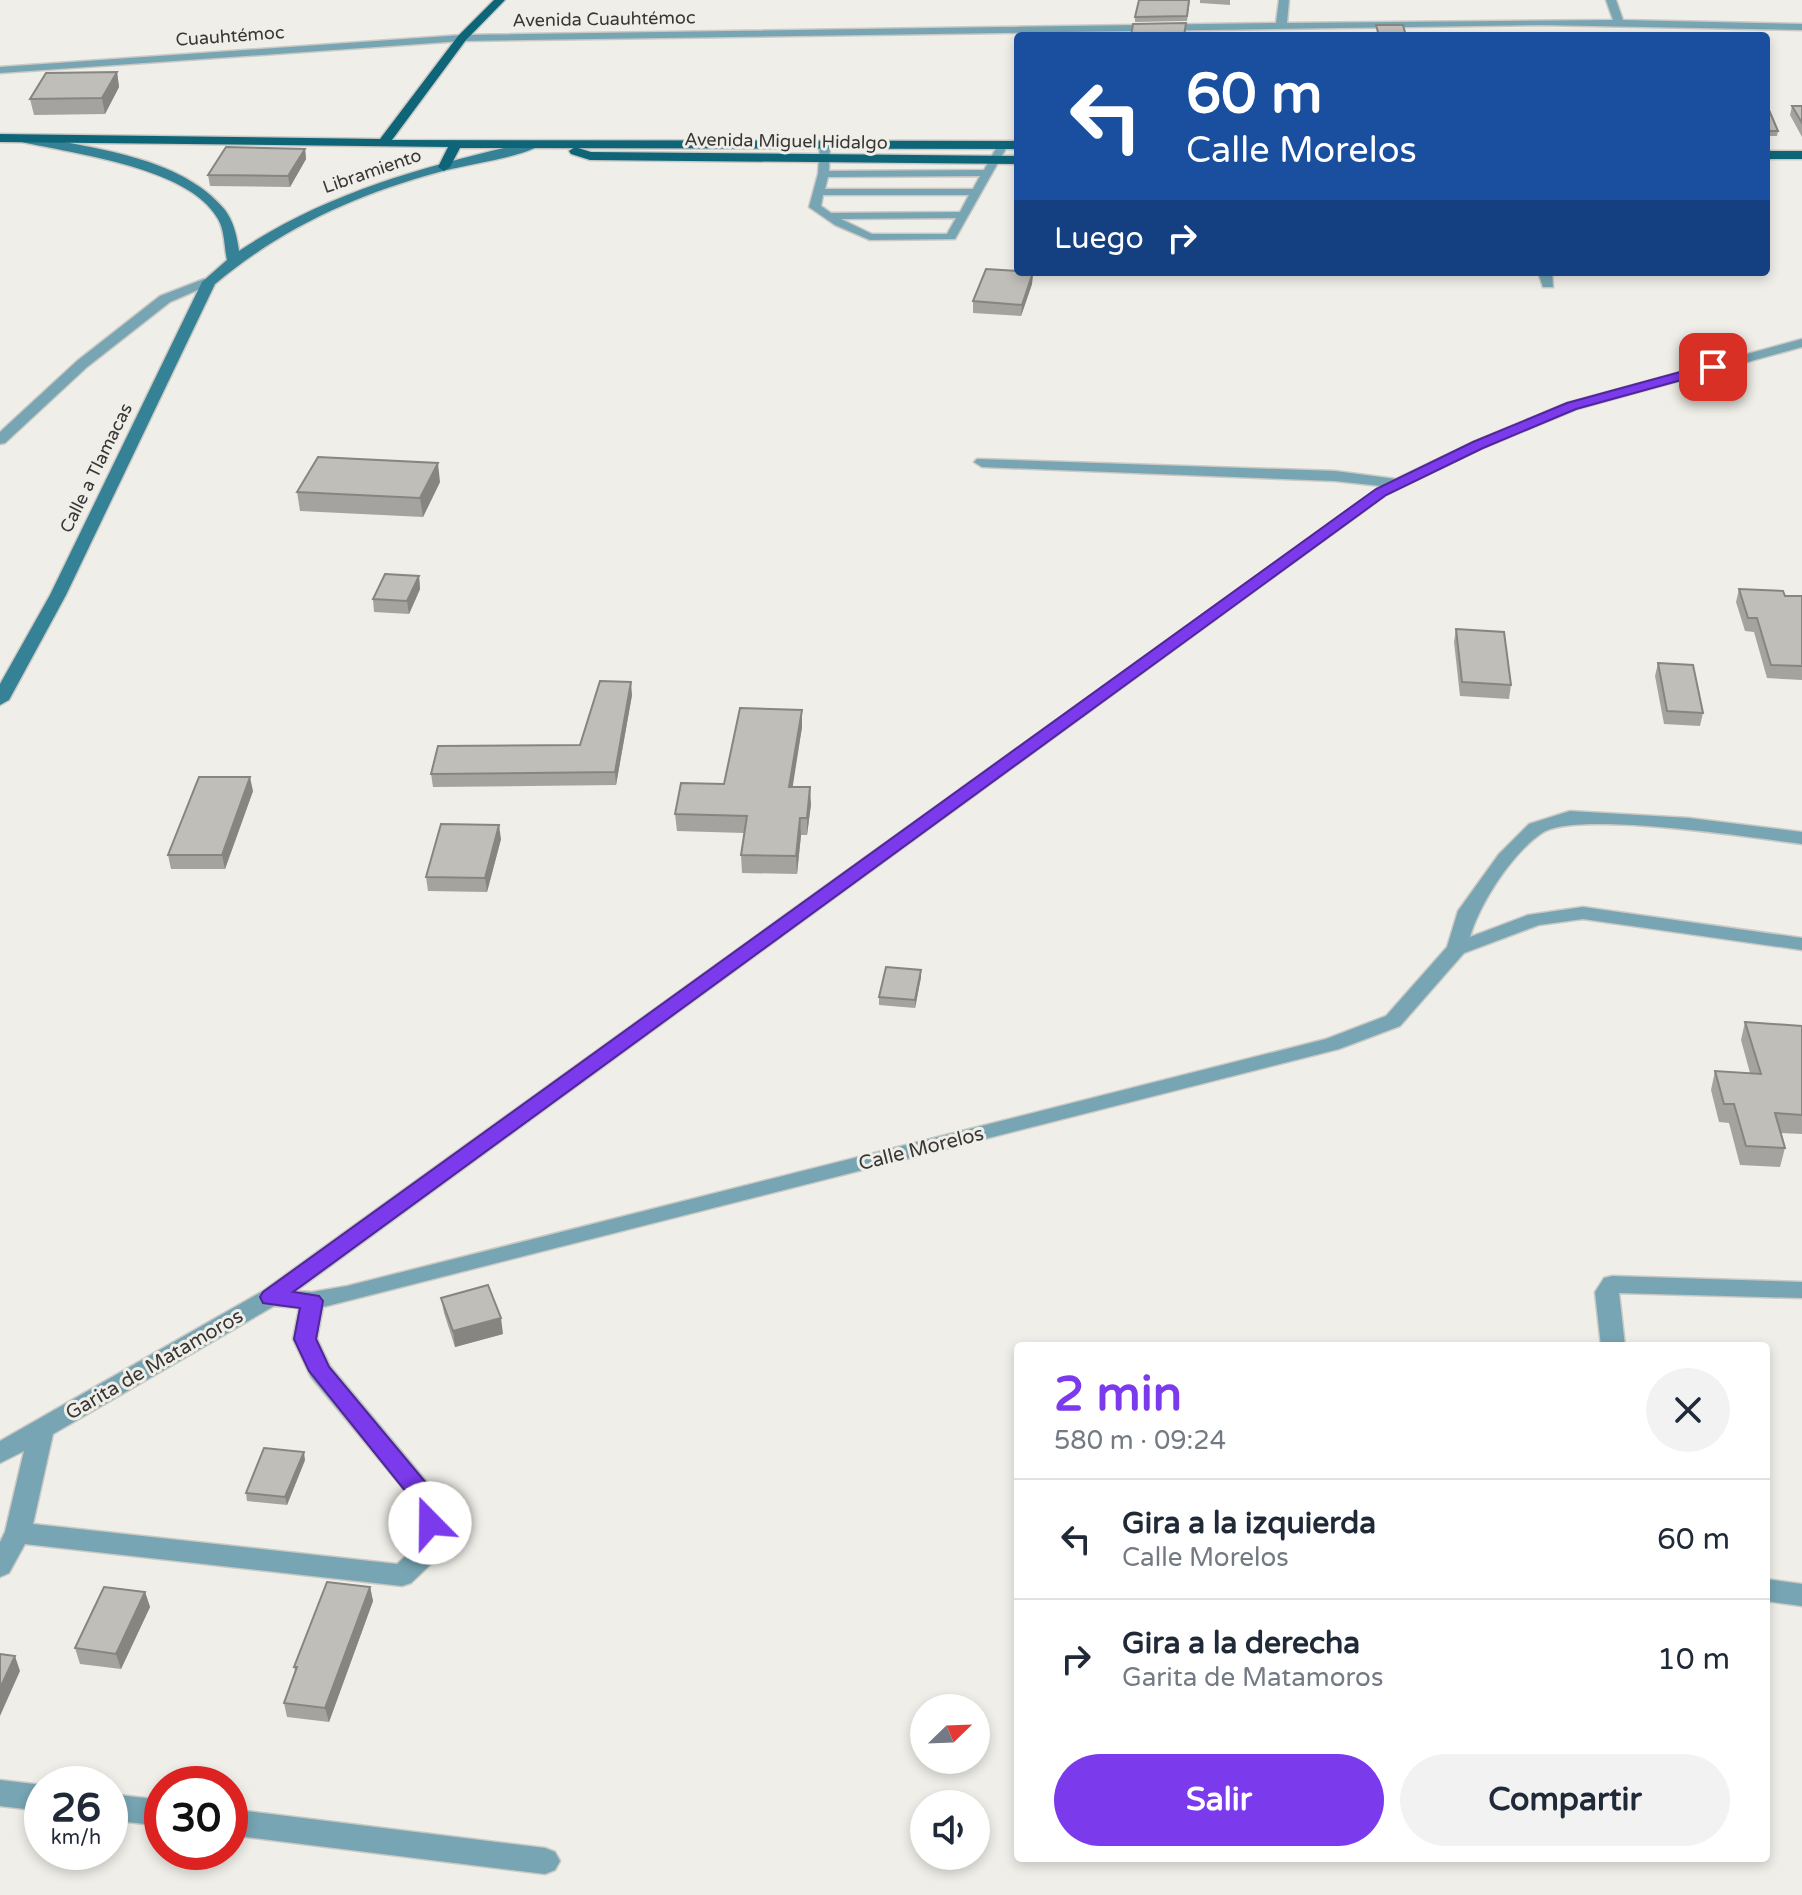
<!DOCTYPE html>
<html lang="es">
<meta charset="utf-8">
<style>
:root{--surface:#fff;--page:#f2f2f3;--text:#1f2937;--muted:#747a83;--line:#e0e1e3;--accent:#7c3aed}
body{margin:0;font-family:"Varela Round",sans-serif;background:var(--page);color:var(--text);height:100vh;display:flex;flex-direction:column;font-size:30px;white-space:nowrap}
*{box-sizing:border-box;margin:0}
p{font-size:26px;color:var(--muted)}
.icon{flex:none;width:44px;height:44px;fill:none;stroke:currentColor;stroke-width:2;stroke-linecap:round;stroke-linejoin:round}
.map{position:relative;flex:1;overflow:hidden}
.drawer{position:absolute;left:1014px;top:1342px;width:756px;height:520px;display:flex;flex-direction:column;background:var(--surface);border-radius:8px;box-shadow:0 4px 12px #0003}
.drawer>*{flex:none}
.banner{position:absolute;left:1014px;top:32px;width:756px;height:244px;border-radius:8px;box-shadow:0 4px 12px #0003;background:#1a4fa0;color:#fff;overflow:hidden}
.needle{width:52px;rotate:67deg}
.buttons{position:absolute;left:910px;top:1694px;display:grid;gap:16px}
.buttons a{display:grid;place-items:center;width:80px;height:80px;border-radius:50%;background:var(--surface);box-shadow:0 4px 12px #0003;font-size:40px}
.speed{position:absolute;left:24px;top:1766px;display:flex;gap:16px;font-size:40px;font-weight:700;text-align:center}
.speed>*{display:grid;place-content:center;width:104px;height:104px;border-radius:50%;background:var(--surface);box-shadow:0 4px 12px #0003;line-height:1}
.speed small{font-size:20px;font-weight:400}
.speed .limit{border:12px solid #d22;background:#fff;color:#111}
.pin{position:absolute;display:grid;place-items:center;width:68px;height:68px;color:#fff;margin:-34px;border-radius:16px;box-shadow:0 4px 12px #0006}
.me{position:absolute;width:88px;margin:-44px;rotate:338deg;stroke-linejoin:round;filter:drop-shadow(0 0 6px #0008)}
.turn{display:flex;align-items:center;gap:28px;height:168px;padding:0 40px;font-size:36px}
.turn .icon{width:104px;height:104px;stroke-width:2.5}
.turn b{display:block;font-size:56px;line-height:68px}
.then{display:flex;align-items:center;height:76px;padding:0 40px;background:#0003;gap:16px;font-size:30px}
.round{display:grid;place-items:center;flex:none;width:84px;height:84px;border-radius:42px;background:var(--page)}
.headline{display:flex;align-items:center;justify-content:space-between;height:136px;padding:0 40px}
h1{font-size:48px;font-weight:700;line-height:60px;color:var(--accent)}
.cta{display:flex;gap:16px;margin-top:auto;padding:16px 40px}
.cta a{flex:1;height:92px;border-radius:48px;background:var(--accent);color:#fff;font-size:32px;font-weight:700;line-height:92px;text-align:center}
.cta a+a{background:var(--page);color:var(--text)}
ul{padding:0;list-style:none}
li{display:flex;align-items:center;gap:24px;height:120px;padding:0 40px;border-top:2px solid var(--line)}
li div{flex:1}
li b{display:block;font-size:30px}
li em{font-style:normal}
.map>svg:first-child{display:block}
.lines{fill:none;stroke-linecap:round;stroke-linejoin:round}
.service-casing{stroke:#cbc9c4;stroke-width:3}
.minor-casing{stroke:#cbc9c4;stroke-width:3}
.secondary-casing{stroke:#cbc9c4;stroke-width:3}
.primary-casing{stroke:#cbc9c4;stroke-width:3}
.service{fill:#77a5b3;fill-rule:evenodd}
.minor{fill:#77a5b3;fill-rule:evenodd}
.secondary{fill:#358195;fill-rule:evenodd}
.primary{fill:#0f6578;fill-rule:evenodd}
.wall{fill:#a5a39f}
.shaded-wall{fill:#868582}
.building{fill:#c0beb9;stroke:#868582;stroke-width:2}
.route{fill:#7c3aed;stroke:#51269a;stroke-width:2}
.labels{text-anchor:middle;stroke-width:6;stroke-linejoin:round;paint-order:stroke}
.far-street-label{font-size:18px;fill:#383735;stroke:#f0eee8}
.street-label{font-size:20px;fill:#383735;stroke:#f0eee8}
</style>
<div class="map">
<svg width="1802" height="1895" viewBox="0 0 1802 1895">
<rect width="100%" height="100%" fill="#f0eee8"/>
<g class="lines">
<defs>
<path id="service" d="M825,142l5,3 -1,26 155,-1 15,-27 9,2 -53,94 -85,1 -35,-15 -26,-18 9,-33 2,-29zM980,176l-7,13h-148l3,-12zM823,195h146l-9,17 -129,1 -10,-7zM956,218l-9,16h-75l-31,-15z"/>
<g id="minor">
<path d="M1279,0h10l-2,23 326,-3 -7,-20h10l7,20 179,4v6l-262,-5 -1078,16 -462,32v-6l462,-32 814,-12z"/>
<path d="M1538,272h14l1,15h-10z"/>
<path d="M204,279l12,3 -46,20 -83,65 -82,76 -5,1v-12l77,-71 83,-65z"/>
<path d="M1802,339v8l-225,62 -94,39 -97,47 -1090,796 16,1 35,-6 979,-247 60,-23 61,-69 11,-36 41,-57 30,-30 41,-13 119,7 113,14v12c-48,-6 -226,-34 -260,-11 -30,20 -62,70 -72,104l58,-22 55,-8 219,31v12l-219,-31 -44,6 -75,28 -64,73 -61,23 -1016,258 -6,32 13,27 97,116 16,41 -11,40 -21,20 -9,3 -377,-42 -16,29 -9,4v-35l5,-10 19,-81 -24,12v-22l263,-150 1118,-805 -46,-5 -353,-14 -8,-5 3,-3 358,12 61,8 77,-37 94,-39zM274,1306l25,2 -6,31 18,38 96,116 10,30 -6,28 -14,13 -364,-40 20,-90z"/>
<path d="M1612,1276l190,6v16l-183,-5 6,53h-24l-6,-54 9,-14z"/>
<path d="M1766,1579l36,5v22l-36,-5z"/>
<path d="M0,1780l42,5v26l-42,-5z"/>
<path d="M110,1794l52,6v26l-52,-6z"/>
<path d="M230,1809l315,39 10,4 5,9 -5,9 -10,4 -315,-39z"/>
</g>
<path id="secondary" d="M26,135c64,13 155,21 199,75 9,12 12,27 14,41 90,-60 191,-86 295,-110l6,4c-17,12 -77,20 -101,27 -84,23 -157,56 -224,112l-149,311 -57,105 -9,5v-21l50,-89 152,-313 25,-22c-3,-13 -2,-29 -9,-41 -29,-52 -144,-65 -196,-77l-2,-3z"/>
<g id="primary">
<path d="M494,0h11l-39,40 -74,100 626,1v8l-558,-1 -10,19 -6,4 -6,-4 10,-20 -448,-5v-8l380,5 78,-103z"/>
<path d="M575,147l16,5 427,4v8l-428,-4 -19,-6 -2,-3z"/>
<rect x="1766" y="151" width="36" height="8"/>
</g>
</defs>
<use href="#service" class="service-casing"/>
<use href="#minor" class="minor-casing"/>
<use href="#secondary" class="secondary-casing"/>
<use href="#primary" class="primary-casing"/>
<use href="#service" class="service"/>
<use href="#minor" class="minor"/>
<use href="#secondary" class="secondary"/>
<use href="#primary" class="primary"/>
</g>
<g class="wall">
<path d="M1190,0l-3,21 -52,1v-5z"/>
<path d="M1200,0h30v5l-30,-2z"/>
<path d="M117,72l2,15 -14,27 -71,1 -4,-16z"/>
<path d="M1766,103l12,28 -1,5h-11z"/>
<path d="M1792,106h10v31l-12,-22z"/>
<path d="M305,149l1,10 -16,28 -80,-1 -2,-11z"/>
<path d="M1033,272l-1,12 -11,32 -48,-3v-12z"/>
<path d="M440,482l-17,35 -123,-6 -3,-19z"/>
<path d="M419,576l1,13 -11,25 -35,-2 -1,-13z"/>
<path d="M1739,589l46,7h17v84l-35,-2 -13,-46 -9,-1 -9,-29z"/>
<path d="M1456,629l55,56 -2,14 -49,-3 -6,-54z"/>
<path d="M1658,663l45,50 -3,13 -36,-2 -9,-48z"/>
<path d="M632,695l-16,90 -183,2 -2,-13 149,-29z"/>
<path d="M802,710v17l-10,60 19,17 -4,31h-6l-4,39 -55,-1 -1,-18 3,-22 -67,-2 -2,-17 49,-30z"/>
<path d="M253,791l-28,78h-54l-3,-14z"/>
<path d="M501,839l-14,53 -59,-1 -2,-14z"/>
<path d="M921,977l-6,31 -36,-3v-8z"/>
<path d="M1745,1022l57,4v108l-22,-1 5,15 -5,19 -40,-2 -11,-42 -10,-1 -8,-32 4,-19 35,2 -9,-33z"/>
<path d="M441,1298l62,36 -48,13 -11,-34z"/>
<path d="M305,1460l-18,45 -40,-4 -1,-8z"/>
<path d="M370,1587l3,14 -44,121 -42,-5 -3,-14 11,-32 -1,-4z"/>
<path d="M145,1592l5,15 -29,62 -41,-5 -5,-16z"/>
</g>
<g class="shaded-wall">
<path d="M117,72l2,15 -14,27 -3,-16z"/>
<path d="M305,149l1,10 -16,28 -2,-11z"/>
<path d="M1033,272l-1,12 -11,32 1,-11z"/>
<path d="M438,463l2,19 -17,35 -3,-19z"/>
<path d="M419,576l1,13 -11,25 -2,-13z"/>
<path d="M631,682l1,13 -16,90 -1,-13z"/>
<path d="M802,710v17l-12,77 -1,-17z"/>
<path d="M250,777l3,14 -28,78 -3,-14z"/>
<path d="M810,787l1,17 -4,31v-17z"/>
<path d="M800,818l1,17 -4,39 -1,-18z"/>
<path d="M499,825l2,14 -14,53 -2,-14z"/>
<path d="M921,970v7l-6,31v-8z"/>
<path d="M501,1318l2,16 -48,13 -2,-16z"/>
<path d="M304,1452l1,8 -18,45 -2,-8z"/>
<path d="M370,1587l3,14 -44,121 -4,-14z"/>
<path d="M145,1592l5,15 -29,62 -5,-15z"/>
<path d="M15,1656l5,15 -20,45v-28z"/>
</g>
<g class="building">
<path d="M1139,0h50l-2,16 -52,1z"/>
<path d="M1186,23l-2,13h-53l2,-12z"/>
<path d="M1376,25h27l3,11h-27z"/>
<path d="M117,72l-15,26 -72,1 16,-26z"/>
<path d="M1766,103l12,28h-12z"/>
<path d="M1792,106h10v17z"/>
<path d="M226,147l79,2 -17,27 -80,-1z"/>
<path d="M986,269l47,3 -11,33 -49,-4z"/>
<path d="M318,457l120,6 -18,35 -123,-6z"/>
<path d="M385,574l34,2 -12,25 -34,-2z"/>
<path d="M1739,589l44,2 2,5h17v70l-31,-1 -14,-47h-9z"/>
<path d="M1456,629l48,3 7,53 -49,-3z"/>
<path d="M1658,663l35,2 10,48 -36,-2z"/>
<path d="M600,681l31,1 -16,90 -184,2 7,-28 142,-1z"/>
<path d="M740,708l62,2 -13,77h21l-3,31h-7l-4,38 -55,-1 6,-39 -72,-2 6,-31 43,1z"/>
<path d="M199,777h51l-28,78h-54z"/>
<path d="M441,824l58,1 -14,53 -59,-1z"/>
<path d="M886,967l35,3 -6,30 -36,-3z"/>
<path d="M1745,1022l57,4v89l-27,-2 10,35 -39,-2 -12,-42h-10l-9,-33 46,3z"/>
<path d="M488,1285l13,33 -48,13 -12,-33z"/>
<path d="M264,1448l40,4 -19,45 -39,-4z"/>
<path d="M327,1582l43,5 -45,121 -41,-5 13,-36h-3z"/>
<path d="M104,1587l41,5 -29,62 -41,-6z"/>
<path d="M0,1654l15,2 -15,32z"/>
</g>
<path class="route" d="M1713,363l5,1v6l-142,39 -93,39 -97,47 -1093,797 26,4 4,5 -7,38 13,28 97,116 15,40 -3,7 -8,2 -9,-2 -14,-37 -98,-122 -15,-32 6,-31 -37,-5 -3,-6 3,-5 1113,-803 97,-47 94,-39z"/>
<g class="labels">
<g class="far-street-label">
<text transform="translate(604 19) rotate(-1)" y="6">Avenida Cuauhtémoc</text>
<text transform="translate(230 36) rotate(-4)" y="6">Cuauhtémoc</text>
<text transform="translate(786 141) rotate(1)" y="6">Avenida Miguel Hidalgo</text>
<text transform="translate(372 171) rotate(-19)" y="6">Libramiento</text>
<text transform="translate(96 468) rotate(-64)" y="6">Calle a Tlamacas</text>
</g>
<g class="street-label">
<text transform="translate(921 1148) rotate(-14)" y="7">Calle Morelos</text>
<text transform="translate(154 1364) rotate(-30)" y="7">Garita de Matamoros</text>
</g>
</g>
</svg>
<div class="buttons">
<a><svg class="needle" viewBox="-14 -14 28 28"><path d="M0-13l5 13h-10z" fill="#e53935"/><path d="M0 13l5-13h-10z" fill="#747a83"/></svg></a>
<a><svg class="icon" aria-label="sound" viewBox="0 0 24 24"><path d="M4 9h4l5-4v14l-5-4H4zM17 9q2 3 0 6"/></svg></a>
</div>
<div class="speed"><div>26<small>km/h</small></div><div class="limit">30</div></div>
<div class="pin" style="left:1713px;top:367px;background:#d93025"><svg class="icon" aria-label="arrive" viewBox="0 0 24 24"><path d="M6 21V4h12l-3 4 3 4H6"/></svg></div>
<svg class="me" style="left:430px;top:1523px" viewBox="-20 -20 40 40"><circle r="19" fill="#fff"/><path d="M0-13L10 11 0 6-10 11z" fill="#7c3aed"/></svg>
<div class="banner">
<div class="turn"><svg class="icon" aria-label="left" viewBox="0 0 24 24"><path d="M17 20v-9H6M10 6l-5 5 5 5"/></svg><div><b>60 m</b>Calle Morelos</div></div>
<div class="then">Luego<svg class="icon" aria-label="right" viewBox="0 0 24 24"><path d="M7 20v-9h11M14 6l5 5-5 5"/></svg></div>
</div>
<section class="drawer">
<div class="headline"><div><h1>2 min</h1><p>580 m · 09:24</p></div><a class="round"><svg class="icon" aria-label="close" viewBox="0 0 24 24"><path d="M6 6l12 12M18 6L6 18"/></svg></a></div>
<ul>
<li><svg class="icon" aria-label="left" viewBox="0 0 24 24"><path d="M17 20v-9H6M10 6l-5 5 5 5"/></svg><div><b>Gira a la izquierda</b><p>Calle Morelos</p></div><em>60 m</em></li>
<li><svg class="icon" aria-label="right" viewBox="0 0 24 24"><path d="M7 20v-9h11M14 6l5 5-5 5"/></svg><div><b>Gira a la derecha</b><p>Garita de Matamoros</p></div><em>10 m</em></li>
</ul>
<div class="cta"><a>Salir</a><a>Compartir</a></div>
</section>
</div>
